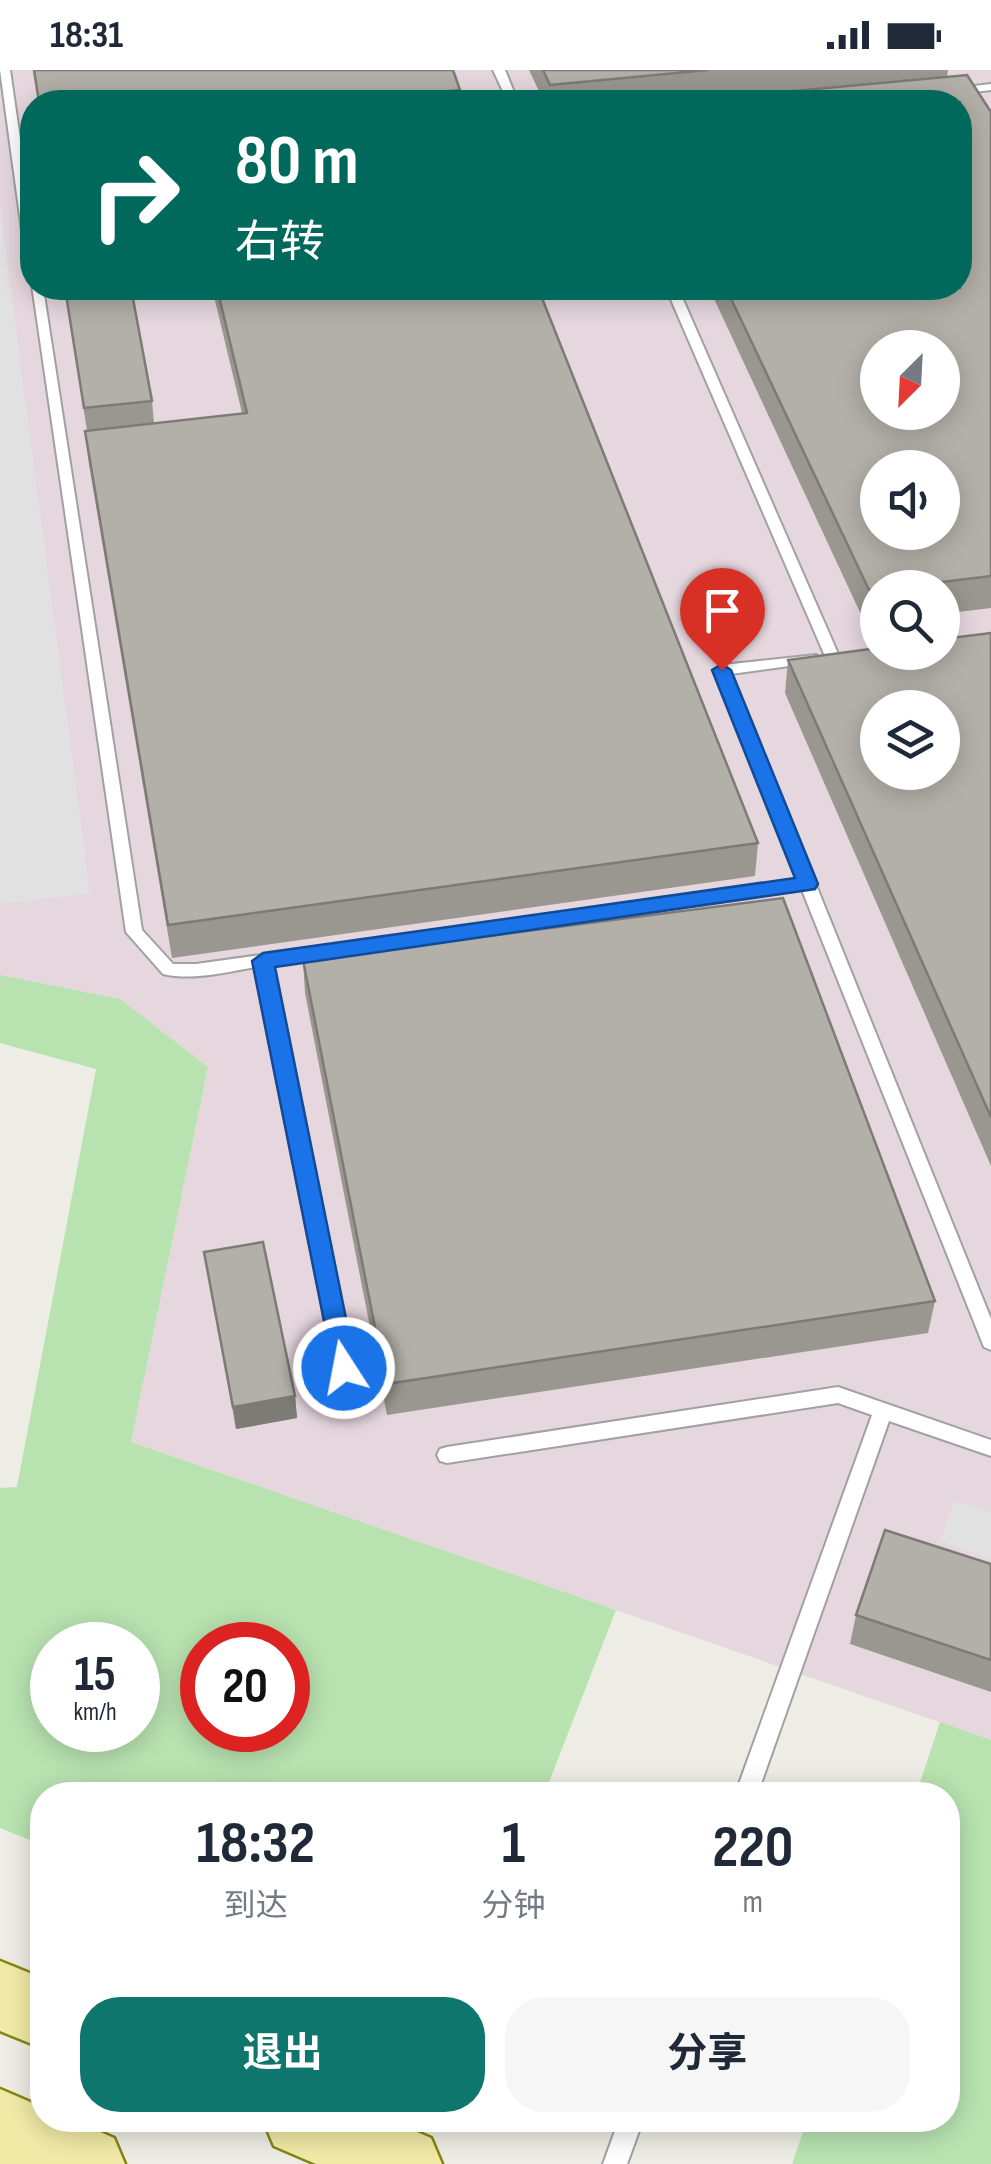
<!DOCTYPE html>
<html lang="zh">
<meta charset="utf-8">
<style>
:root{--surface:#fff;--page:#f6f6f7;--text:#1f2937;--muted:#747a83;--accent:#0f766e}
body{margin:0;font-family:"Sofia Sans Condensed","Noto Sans SC",sans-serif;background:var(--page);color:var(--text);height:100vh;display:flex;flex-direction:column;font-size:38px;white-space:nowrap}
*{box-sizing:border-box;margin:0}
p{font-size:32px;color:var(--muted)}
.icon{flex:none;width:55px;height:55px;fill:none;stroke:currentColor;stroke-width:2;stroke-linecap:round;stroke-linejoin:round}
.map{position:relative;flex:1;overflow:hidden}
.panel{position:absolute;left:30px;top:1712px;width:930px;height:350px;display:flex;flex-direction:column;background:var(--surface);border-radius:40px;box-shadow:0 5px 25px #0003}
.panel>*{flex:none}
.guide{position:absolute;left:20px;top:20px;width:952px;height:210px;border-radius:40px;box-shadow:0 5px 25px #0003;background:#00695c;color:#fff;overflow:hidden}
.needle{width:65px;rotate:204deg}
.controls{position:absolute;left:860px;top:260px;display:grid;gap:20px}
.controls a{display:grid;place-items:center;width:100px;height:100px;border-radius:50%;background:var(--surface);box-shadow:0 5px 25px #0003;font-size:50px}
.speed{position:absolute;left:30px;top:1552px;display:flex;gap:20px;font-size:50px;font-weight:700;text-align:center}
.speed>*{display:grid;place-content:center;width:130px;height:130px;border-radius:50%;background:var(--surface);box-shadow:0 5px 25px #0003;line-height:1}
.speed small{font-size:25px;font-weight:400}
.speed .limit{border:15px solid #d22;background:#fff;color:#111}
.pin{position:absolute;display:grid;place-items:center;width:85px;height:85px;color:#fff;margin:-102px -42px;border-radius:50% 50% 50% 0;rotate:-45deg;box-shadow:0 0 10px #0007}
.pin .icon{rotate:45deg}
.me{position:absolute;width:110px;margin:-55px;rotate:349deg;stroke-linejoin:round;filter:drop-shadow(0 0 8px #0008)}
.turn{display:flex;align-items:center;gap:35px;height:210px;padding:0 50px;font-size:45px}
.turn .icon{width:130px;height:130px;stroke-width:2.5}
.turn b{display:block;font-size:70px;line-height:85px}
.eta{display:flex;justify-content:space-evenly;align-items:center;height:170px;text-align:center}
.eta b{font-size:60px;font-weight:700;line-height:70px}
.cta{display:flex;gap:20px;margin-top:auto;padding:20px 50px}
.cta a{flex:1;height:115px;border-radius:40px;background:var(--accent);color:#fff;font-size:40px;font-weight:700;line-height:115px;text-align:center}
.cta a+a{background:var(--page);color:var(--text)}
.status{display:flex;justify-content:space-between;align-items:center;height:70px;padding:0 50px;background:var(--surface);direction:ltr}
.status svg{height:28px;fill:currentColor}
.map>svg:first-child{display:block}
.industrial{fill:#e6d7de;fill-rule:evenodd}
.grass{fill:#b8e2b0;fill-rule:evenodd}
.parking{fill:#e1e1e1}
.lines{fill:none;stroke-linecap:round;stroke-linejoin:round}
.lane-casing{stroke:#a1a1a1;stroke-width:4}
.primary-casing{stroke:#858511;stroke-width:5}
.lane{fill:#fff;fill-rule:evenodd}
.primary{fill:#f1e9a6;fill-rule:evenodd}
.wall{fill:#999790}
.shaded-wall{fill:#7d7b76}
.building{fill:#b2b0a8;stroke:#7d7b76;stroke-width:2.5;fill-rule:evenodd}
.route{fill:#1a73e8;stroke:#114b97;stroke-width:2.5}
</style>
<div class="status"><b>18:31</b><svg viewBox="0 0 49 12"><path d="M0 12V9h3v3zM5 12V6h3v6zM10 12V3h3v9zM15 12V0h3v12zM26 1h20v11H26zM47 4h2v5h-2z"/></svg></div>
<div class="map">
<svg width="991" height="2094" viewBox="0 0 991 2094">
<rect width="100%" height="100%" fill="#edede5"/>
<path class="industrial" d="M0,0h991v1670l-860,-298 77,-375 -89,-68 -119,-24zM32,32h928v186h-928zM878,278h64v64h-64zM878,398h64v64h-64zM878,518h64v64h-64zM878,638h64v64h-64z"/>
<g class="grass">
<path d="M0,905l120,24 88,68 -77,375 485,168 -72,185h-502v50l-42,-17v-340l17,-1 79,-418 -96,-26zM52,1575h86v85h-86zM202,1575h86v85h-86z"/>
<path d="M940,1652l51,18v424h-199l15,-44h141v-325h-32z"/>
</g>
<g class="parking">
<path d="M0,138l90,685 -90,11z"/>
<path d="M954,1431l37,11v47l-51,-18z"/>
</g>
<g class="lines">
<defs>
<g id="lane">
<path d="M0,0h10l22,152v42l-6,-4z"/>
<path d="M493,0h12l13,32h-10z"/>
<path d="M991,14v6l-34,4 -6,-3 6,-3z"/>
<path d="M32,215l11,3 99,642 31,34h23l602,-84 -83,-210 7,-5 94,-10v6l-5,2 -80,11 260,645v31l-7,-3 -2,-5 -180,-452 -530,75 81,403 -3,6 -7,2 -7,-2 -80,-407c-30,5 -63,14 -93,7l-37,-42z"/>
<path d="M666,218h12l161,368 -2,3h-10l-2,-3z"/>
<path d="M838,1317l153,53v16l-102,-35 -132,374h-22l137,-380 -34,-12 -391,60 -7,-2 -3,-6 3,-6 7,-2z"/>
<path d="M619,2050h24l-16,44h-24z"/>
</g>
<g id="primary">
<path d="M0,1891l42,17v70l-42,-17z"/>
<path d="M0,2019l42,18v13h31l41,18 11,26h-125z"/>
<path d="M263,2050h126l42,18 11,26h-126l-42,-18z"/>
</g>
</defs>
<use href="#lane" class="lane-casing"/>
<use href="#primary" class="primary-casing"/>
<use href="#lane" class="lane"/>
<use href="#primary" class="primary"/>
</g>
<g class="wall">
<path d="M529,0h419l-1,7 44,35v496l-49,6v-26h-64v34l-13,1 -156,-335h251v-186h-416z"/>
<path d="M460,20v12h-422z"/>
<path d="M65,218l87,113 2,22 88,-10 -30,-125h326l220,555 -3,33 -583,82 -83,-494 -4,-33h2z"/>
<path d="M991,563v533l-206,-473 3,-33z"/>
<path d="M303,890l632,341 -7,32 -541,82 -82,-422z"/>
<path d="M204,1182l91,144 2,22 -61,11z"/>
<path d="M991,1494v128l-141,-48 6,-29z"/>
</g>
<path class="shaded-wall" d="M295,1326l2,22 -61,11 -3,-22z"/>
<g class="building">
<path d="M34,0h419l7,20 -139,12h-282z"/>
<path d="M543,0h165l-158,15z"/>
<path d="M967,5l24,37v464l-98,12h-15v1l-9,1 -143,-302h234v-186h-286zM878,278h64v64h-64zM878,398h64v64h-64z"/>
<path d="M65,218h66l21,113 -68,7z"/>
<path d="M217,218h321l220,555 -590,82 -83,-494 162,-18z"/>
<path d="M991,563v484l-203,-457 90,-12v4h64v-13zM878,638h64v64h-64z"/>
<path d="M783,828l152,403 -549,83 -83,-424z"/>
<path d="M263,1172l32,154 -62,11 -29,-155z"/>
<path d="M885,1460l106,34v96l-135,-45z"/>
</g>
<path class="route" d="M722,594l9,6 87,214 -3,5 -540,78 81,401 -4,8h-17l-83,-415 11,-8 532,-75 -83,-208z"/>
</svg>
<div class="controls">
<a><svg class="needle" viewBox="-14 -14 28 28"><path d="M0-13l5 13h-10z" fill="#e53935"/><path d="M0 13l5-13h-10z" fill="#747a83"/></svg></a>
<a><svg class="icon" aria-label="sound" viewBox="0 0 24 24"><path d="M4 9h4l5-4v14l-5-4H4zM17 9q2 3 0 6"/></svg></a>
<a><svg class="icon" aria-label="search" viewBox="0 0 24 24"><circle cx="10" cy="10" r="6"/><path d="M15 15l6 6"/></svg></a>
<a><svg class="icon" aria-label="layers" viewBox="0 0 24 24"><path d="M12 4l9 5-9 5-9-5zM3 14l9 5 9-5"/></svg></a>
</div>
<div class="speed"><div>15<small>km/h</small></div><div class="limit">20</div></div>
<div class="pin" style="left:722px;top:600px;background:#d93025"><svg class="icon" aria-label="arrive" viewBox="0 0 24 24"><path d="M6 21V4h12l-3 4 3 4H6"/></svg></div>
<svg class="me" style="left:344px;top:1298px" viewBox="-20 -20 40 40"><circle r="17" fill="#1a73e8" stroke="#fff" stroke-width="3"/><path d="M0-11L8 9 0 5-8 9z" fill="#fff"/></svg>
<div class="guide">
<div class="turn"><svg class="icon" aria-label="right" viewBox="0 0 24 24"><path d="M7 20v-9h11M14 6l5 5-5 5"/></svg><div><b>80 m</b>右转</div></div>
</div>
<section class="panel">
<div class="eta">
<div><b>18:32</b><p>到达</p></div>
<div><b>1</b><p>分钟</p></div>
<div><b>220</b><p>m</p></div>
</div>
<div class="cta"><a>退出</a><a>分享</a></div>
</section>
</div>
